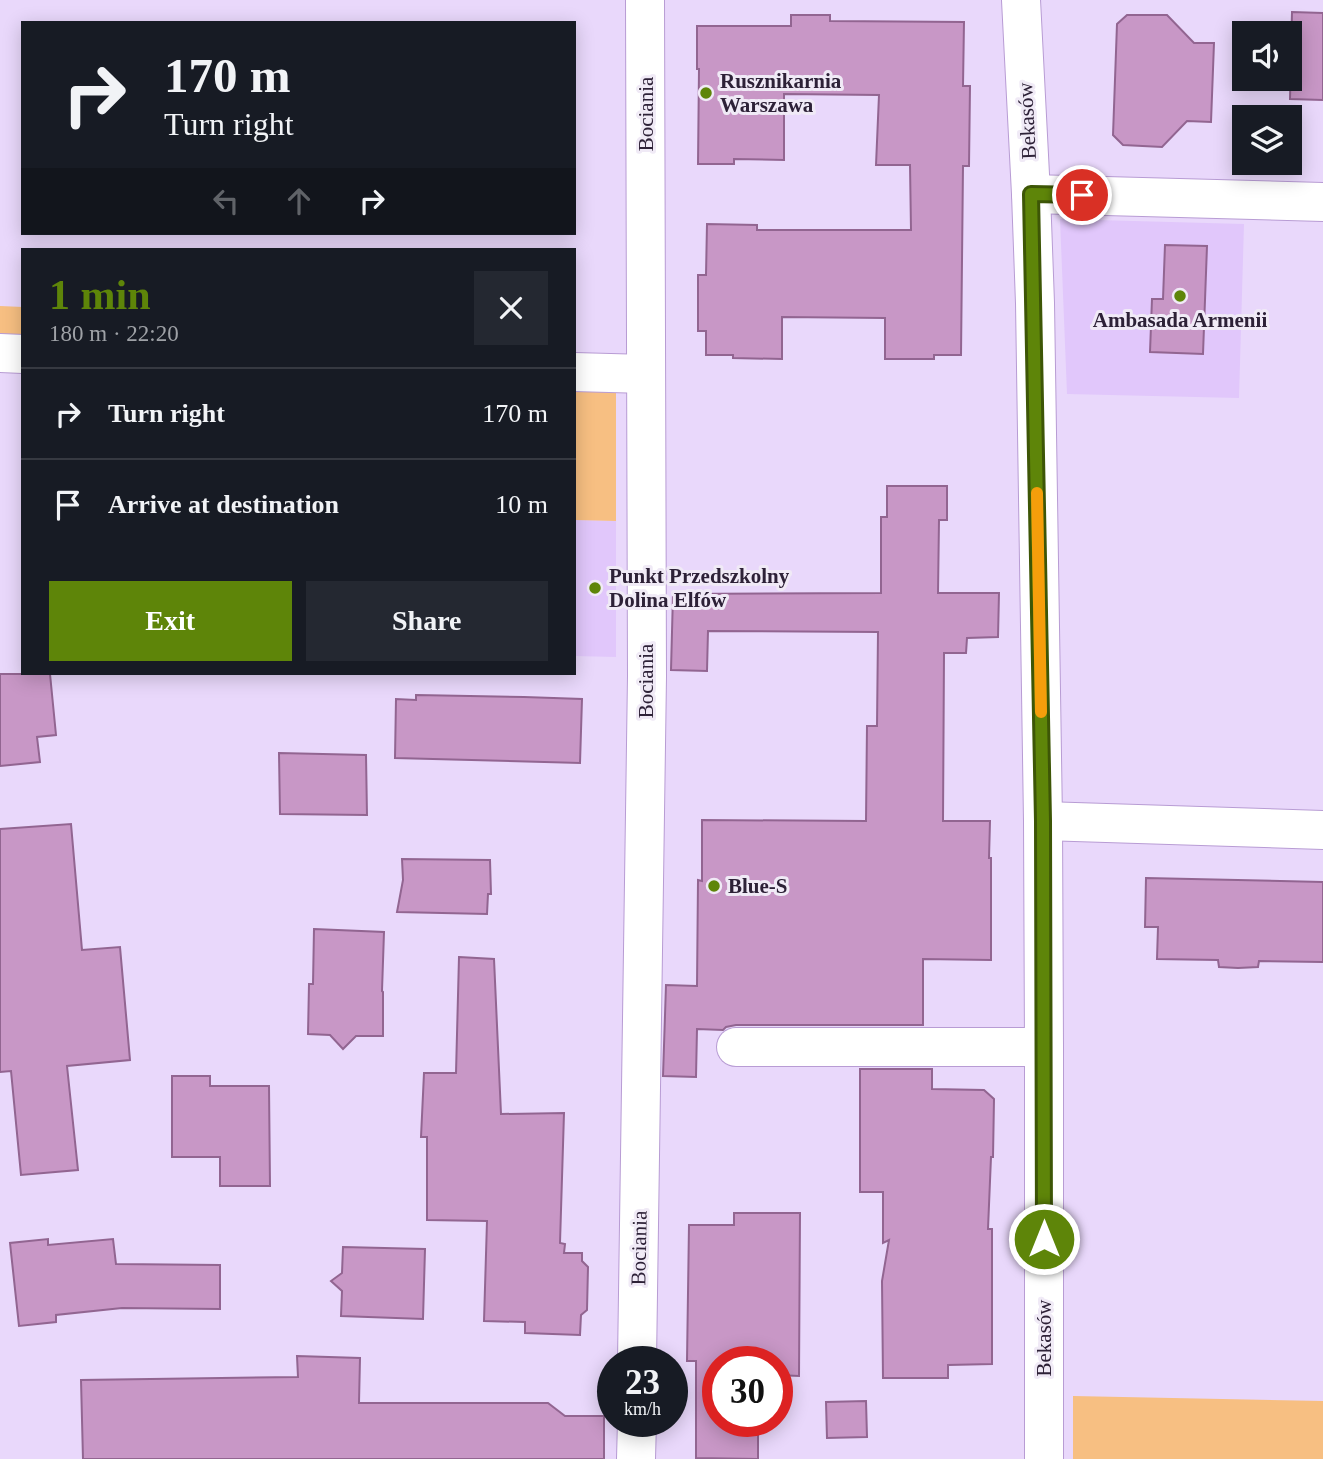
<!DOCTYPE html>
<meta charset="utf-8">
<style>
:root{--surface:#171b24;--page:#242831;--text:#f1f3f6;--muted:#9ea1a6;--line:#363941;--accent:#5e8509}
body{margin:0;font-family:"Times New Roman",serif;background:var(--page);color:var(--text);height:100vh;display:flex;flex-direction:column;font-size:26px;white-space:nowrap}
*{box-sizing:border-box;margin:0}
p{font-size:23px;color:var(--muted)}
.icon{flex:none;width:38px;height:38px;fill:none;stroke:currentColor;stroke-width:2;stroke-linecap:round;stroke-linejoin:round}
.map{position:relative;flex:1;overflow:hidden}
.drawer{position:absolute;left:21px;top:248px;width:555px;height:427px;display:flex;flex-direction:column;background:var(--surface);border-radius:0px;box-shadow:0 4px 18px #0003}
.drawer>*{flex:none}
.banner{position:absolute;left:21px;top:21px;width:555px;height:214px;border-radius:0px;box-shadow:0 4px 18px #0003;background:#171b24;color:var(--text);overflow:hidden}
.tools{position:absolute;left:1232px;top:21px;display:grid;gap:14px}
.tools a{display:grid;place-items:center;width:70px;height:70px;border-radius:0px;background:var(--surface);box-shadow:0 4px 18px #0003;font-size:35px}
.speed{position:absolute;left:597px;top:1346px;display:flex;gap:14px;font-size:35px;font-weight:700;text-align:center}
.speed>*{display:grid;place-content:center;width:91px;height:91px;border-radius:50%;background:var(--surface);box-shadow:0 4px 18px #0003;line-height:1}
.speed small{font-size:18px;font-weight:400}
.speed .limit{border:10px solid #d22;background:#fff;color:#111}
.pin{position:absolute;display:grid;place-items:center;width:60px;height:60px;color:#fff;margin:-30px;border:4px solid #fff;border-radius:50%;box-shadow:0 2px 7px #0007}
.me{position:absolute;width:77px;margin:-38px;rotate:0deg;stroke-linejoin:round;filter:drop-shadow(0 0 5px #0008)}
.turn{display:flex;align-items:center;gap:24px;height:147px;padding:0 28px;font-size:32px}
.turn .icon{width:91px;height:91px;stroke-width:2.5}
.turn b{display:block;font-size:49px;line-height:60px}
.lanes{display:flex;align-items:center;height:66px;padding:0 28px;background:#0003;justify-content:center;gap:35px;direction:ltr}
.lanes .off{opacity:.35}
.round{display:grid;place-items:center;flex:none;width:74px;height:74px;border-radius:0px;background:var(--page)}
.headline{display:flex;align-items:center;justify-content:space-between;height:119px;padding:0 28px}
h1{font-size:42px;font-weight:700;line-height:52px;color:var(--accent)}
.button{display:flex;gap:14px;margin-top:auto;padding:14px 28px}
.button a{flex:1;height:80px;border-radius:0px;background:var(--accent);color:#fff;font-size:28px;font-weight:700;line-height:80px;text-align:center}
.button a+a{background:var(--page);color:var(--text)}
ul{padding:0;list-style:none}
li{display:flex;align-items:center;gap:21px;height:91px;padding:0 28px;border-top:2px solid var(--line)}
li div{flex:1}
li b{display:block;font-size:26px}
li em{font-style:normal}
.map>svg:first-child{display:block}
.built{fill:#e1c7fb}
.green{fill:#f7bf82}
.building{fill:#c897c6;stroke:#926591;stroke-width:2}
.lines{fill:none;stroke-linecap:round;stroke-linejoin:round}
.minor-casing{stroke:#b89cd4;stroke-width:40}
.minor{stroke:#fff;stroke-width:38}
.route-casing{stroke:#3d5606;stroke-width:18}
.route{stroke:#5e8509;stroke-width:12}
.slow{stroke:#f59e0b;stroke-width:12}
.poi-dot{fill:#5e8509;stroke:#f0eaf6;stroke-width:2.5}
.labels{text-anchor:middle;stroke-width:6;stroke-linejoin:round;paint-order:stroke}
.poi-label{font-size:21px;font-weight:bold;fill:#2d2137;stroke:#f0eaf6;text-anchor:start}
.street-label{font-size:21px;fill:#2d2137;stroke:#f0eaf6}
</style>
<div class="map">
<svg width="1323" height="1459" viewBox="0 0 1323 1459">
<rect width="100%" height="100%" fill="#e9d8fb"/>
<g class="built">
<path d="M1060,219l184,5 -5,174 -172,-4z"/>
<path d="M574,520l42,1v136l-42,-1z"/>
</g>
<g class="green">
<path d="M0,306l23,1v32h-23z"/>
<path d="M574,388l42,2v131l-42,-1z"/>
<path d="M1073,1396l250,5v58h-250z"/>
</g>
<g class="building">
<path d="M1292,12l31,1v87l-33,-1z"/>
<path d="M791,15h39v6l134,1 -1,64h7l-1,80h-6l-2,189h-27v4h-49v-41l-103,-1v42l-49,-1v-3h-27v-24h-8v-56h8l1,-51 50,1v5h154l-1,-65h-34l3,-70 -95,-1v66l-50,-1v5h-36l1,-95h-2v-43h94z"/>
<path d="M1127,15h40l27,28h20l-3,79 -24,-1 -25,26 -39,-2 -10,-10 4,-111z"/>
<path d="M1165,245l42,1 -4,108 -53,-2 2,-53h11z"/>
<path d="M887,486h60v34h-8l-1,73h61l-1,44 -31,1 -1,15h-22l-1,168h47l-1,37h2v102l-68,-1v66h-187l-10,2 -3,3 -26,-1 -1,48 -33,-1 3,-91 31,1 1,-106 4,1v-61l164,1 1,-95h10l1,-94 -170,-1 -1,40 -36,-1 2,-76 208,-1v-76h6z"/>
<path d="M0,674h50l6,61 -19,2 3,25 -40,4z"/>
<path d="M416,695l108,2 58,2 -2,64 -185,-5 1,-59 20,1z"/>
<path d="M279,753l87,2 1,60 -87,-1z"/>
<path d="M71,824l11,126 38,-3 10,113 -63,6 11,104 -57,5 -10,-104 -11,1v-243z"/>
<path d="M402,859l88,1 1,34h-3l-1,20 -90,-2 6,-32z"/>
<path d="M1146,878l177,4v80l-64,-1 -1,6 -20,1 -19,-1 -1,-7 -61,-1 1,-32h-13z"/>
<path d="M314,929l70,3 -2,59 1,1v44h-27l-13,13 -13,-14 -22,-1 1,-50h4z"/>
<path d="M459,957l35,2 7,155 63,-1 -4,130 5,1 -1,9h18v8l6,6 -1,43 -6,5 -1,20 -55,-2v-11l-41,-1 3,-100 -60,-1v-83h-6l3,-64h32z"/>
<path d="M860,1069h72v20l52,1 10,9 -1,58h-2l-3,72h4v135l-44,1v13h-65l-1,-97 7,-41 -6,3v-51h-23z"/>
<path d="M172,1076h38v10h59l1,100h-50v-29h-48z"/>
<path d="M734,1213h66l-1,163 -22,-1v-13h-59v59h40v38l-62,-1v-97h-9l2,-136h45z"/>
<path d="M48,1239v6l65,-6 3,25 104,1v44l-98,-1 -66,7v7l-37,4 -9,-83z"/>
<path d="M343,1247l82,2 -2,70 -82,-3 1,-25 -11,-10 11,-8z"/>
<path d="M297,1356l63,2 -1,45h189l17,13h39v43h-521l-2,-79 217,-3z"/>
<path d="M866,1401l1,36 -40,1 -1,-36z"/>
</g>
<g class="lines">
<defs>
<g id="minor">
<path d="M1021,0l10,194 4,109 8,518 1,226v412"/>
<path d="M1031,194l292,8"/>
<path d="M0,353l23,1"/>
<path d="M574,372l72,2"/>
<path d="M1043,821l280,9"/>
<path d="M736,1047h308"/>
<path d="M637,1362l10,-686 -2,-676"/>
<path d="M636,1459l1,-38"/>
</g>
</defs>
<use href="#minor" class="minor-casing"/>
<use href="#minor" class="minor"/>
</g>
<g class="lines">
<defs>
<path id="route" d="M1044,1239l-1,-418 -12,-627 51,1"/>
</defs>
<use href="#route" class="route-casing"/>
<use href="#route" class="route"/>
<path class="slow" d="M1037,493l4,219"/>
</g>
<g class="poi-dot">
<circle cx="706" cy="93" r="7"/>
<circle cx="1180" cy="296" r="7"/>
<circle cx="595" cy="588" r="7"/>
<circle cx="714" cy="886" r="7"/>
</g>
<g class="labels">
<g class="poi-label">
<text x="720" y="88">Rusznikarnia<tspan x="720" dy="24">Warszawa</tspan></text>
<text x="1180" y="327" text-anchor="middle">Ambasada Armenii</text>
<text x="609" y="583">Punkt Przedszkolny<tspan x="609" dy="24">Dolina Elfów</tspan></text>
<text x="728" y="893">Blue-S</text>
</g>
<g class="street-label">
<text transform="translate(646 114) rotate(-90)" y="7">Bociania</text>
<text transform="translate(1027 121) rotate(-93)" y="7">Bekasów</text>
<text transform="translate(646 681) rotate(-90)" y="7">Bociania</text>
<text transform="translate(639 1248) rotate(-89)" y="7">Bociania</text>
<text transform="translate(1044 1338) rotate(-90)" y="7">Bekasów</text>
</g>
</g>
</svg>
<div class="tools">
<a><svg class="icon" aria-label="sound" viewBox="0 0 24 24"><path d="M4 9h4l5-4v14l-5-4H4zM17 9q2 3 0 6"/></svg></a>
<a><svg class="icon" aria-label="layers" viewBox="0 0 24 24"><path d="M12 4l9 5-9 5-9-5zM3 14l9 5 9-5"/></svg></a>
</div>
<div class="speed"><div>23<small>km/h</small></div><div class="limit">30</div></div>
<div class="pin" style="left:1082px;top:195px;background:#d93025"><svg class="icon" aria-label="arrive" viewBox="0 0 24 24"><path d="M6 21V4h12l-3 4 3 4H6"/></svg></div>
<svg class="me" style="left:1044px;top:1239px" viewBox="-20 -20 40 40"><circle r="17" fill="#5e8509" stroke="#fff" stroke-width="3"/><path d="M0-11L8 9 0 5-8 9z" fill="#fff"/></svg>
<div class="banner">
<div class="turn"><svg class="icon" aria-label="right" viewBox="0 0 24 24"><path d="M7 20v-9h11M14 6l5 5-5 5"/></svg><div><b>170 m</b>Turn right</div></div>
<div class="lanes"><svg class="icon off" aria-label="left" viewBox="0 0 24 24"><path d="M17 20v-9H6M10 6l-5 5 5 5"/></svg><svg class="icon off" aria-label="ahead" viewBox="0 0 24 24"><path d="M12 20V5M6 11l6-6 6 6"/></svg><svg class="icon" aria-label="right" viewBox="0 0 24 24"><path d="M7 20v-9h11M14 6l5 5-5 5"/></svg></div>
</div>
<section class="drawer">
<div class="headline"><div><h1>1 min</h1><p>180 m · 22:20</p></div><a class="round"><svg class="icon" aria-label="close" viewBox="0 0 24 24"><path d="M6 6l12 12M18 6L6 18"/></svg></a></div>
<ul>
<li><svg class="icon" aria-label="right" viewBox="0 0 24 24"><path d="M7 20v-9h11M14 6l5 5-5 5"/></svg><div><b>Turn right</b></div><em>170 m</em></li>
<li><svg class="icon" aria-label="arrive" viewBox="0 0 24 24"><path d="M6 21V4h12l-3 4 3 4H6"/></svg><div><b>Arrive at destination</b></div><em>10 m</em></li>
</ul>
<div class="button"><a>Exit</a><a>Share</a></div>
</section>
</div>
